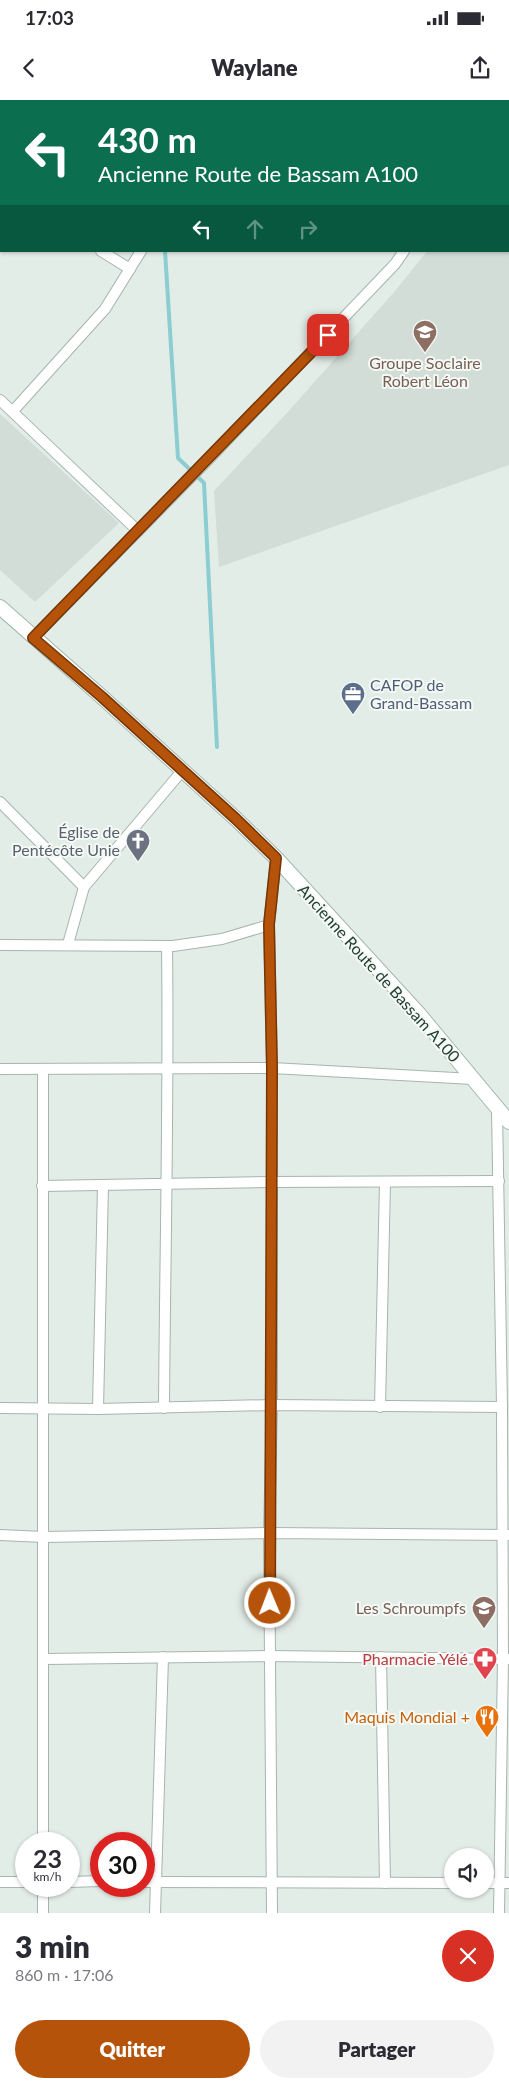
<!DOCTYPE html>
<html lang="fr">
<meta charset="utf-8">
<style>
:root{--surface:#fff;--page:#f2f2f3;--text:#2b2b33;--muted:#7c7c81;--accent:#b45309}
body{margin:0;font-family:Lato,sans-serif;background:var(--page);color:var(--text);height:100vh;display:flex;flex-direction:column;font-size:19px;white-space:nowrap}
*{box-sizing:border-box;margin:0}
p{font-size:16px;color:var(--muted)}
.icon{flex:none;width:28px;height:28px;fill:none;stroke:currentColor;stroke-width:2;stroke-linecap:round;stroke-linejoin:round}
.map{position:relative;height:1813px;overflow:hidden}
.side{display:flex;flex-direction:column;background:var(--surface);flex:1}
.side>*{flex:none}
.guide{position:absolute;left:0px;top:0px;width:510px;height:152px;box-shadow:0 1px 4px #0004;background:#0b6e4f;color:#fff;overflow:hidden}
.buttons{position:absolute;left:444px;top:1748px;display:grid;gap:10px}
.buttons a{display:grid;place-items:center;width:50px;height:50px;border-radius:50%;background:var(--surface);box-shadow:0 1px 4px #0004;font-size:25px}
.speed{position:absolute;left:15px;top:1732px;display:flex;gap:10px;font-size:25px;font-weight:700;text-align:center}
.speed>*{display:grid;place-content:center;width:65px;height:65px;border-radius:50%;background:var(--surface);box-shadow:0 1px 4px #0004;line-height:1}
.speed small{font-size:12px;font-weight:400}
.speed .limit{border:8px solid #d22;background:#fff;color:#111}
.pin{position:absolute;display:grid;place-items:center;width:42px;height:42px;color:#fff;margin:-21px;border-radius:10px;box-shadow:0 2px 8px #0006}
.me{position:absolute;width:55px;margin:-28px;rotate:359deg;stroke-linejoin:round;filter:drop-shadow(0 0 4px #0008)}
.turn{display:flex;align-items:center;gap:18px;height:105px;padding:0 15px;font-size:22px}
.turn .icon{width:65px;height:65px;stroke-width:2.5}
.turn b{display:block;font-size:35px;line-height:42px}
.lanes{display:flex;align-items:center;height:48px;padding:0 15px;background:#0003;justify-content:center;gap:25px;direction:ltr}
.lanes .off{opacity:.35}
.round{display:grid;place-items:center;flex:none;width:52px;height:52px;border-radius:26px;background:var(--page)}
.head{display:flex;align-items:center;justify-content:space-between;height:85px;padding:0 15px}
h1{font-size:30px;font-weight:800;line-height:38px}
.action{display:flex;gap:10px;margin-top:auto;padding:10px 15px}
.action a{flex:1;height:58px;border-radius:30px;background:var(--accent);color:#fff;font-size:20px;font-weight:800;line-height:58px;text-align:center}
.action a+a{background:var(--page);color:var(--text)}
.status{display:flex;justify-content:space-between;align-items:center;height:35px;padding:0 25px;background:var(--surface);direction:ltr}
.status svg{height:14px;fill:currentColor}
header{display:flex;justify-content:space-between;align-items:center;height:65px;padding:0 15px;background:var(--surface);font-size:22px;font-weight:800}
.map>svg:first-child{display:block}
.built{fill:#d1ddd6}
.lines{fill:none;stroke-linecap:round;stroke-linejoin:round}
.stream{stroke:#8ccdd1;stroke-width:4}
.minor-casing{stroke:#a6b5ae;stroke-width:12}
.secondary-casing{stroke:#a2b8ae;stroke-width:16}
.minor{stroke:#fff;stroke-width:10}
.secondary{stroke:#fff;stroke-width:14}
.route-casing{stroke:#753606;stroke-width:12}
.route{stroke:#b45309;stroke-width:9}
.labels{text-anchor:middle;stroke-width:4;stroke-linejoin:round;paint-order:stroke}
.education-label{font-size:16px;fill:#785e54;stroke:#f4f9f6}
.service-label{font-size:16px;fill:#4e5e75;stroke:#f4f9f6;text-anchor:start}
.worship-label{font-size:16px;fill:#5b616d;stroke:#f4f9f6;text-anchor:end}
.street-label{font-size:16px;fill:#233e34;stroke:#f4f9f6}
.health-label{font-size:16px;fill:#be3a42;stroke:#f4f9f6;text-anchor:end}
.food-label{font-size:16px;fill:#c56008;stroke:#f4f9f6;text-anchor:end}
</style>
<div class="status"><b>17:03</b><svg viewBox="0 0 49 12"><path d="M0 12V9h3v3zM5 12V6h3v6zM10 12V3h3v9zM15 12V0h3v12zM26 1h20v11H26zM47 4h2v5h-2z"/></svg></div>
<header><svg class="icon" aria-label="back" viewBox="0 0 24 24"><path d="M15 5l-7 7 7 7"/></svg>Waylane<svg class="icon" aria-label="share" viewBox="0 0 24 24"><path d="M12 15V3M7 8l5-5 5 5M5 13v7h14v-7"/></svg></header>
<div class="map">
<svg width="509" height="1813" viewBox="0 0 509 1813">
<rect width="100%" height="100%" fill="#e3ede8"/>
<g class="built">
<path d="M489,0h20v365l-290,102 -5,-76 72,-77 109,-123 32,-40h82v-150z"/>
<path d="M0,314l119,109 -84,79 -35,-32z"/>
</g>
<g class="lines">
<g class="stream">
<path d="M156,0v1"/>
<path d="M165,151l13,207 26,25 13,264"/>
</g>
<defs>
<g id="minor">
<path d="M43,0v1"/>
<path d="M296,1l2,-1"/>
<path d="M467,1v-1"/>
<path d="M101,151l29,18"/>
<path d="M0,300l138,131"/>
<path d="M13,311l92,-102 36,-58"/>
<path d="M33,538l173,-176 189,-198 9,-13"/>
<path d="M0,702l84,85"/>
<path d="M68,844l16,-57 98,-116"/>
<path d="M0,845l173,1 49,-7 47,-14"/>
<path d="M0,969l272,-1 201,11"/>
<path d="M43,969v775"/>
<path d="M497,1009l5,298 1,252 -4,254"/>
<path d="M42,1086l229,-4 228,-1"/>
<path d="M380,1307l5,-225"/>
<path d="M0,1308l98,1 174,-4 230,2"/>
<path d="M164,1308c1,-154 5,-308 3,-462"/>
<path d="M98,1309l5,-224"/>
<path d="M0,1435l44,2 225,-4 240,2"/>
<path d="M381,1557l4,226"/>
<path d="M44,1559l226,-3 238,3"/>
<path d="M0,1782h26"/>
<path d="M69,1782l32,-1"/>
<path d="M144,1782l308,1"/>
<path d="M485,1783h24"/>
<path d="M43,1786v27"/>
<path d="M155,1813l8,-256"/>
<path d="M272,1813l-3,-380 3,-128v-337l-3,-143 7,-67"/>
</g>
<path id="secondary" d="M0,507l102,90 134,122 40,39 143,156 90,108"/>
</defs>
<use href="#minor" class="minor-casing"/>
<use href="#secondary" class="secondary-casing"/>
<use href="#minor" class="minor"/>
<use href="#secondary" class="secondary"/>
</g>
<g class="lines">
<defs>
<path id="route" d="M270,1503l2,-535 -3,-144 7,-66 -40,-39 -134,-122 -69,-59 295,-303"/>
</defs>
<use href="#route" class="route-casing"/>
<use href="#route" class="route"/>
</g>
<defs>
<symbol id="school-pin" viewBox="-11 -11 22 30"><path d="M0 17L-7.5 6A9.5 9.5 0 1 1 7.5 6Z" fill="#8d6e63" stroke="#f4f9f6"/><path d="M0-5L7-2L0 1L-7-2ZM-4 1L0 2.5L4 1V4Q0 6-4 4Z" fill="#fff"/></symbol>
<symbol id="office-pin" viewBox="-11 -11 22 30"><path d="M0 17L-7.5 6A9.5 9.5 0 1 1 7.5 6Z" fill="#5c6f8a" stroke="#f4f9f6"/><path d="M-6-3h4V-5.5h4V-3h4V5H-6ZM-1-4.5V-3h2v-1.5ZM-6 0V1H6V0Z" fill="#fff"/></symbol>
<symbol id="church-pin" viewBox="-11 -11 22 30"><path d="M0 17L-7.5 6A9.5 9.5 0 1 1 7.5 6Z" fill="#6b7280" stroke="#f4f9f6"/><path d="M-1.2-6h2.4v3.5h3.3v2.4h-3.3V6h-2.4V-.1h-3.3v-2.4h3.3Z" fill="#fff"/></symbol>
<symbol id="pharmacy-pin" viewBox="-11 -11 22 30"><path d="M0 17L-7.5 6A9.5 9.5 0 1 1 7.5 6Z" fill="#e0444e" stroke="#f4f9f6"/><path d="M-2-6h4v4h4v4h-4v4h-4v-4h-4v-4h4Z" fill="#fff"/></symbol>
<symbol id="restaurant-pin" viewBox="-11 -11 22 30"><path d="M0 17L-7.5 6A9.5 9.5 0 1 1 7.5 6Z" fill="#e8710a" stroke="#f4f9f6"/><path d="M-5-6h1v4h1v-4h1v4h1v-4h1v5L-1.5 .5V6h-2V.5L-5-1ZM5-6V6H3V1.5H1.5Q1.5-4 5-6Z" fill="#fff"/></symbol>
</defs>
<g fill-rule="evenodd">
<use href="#school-pin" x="411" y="218" width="28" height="38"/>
<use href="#office-pin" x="339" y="580" width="28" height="38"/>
<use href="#church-pin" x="124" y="727" width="28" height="38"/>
<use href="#school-pin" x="470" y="1494" width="28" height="38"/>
<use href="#pharmacy-pin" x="471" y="1545" width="28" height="38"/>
<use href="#restaurant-pin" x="473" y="1603" width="28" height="38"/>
</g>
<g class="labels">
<g class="education-label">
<text x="425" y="269">Groupe Soclaire<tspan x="425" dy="18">Robert Léon</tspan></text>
<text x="466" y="1514" text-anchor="end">Les Schroumpfs</text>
</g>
<g class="service-label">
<text x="370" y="591">CAFOP de<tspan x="370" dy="18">Grand-Bassam</tspan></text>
</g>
<g class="worship-label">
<text x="120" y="738">Église de<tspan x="120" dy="18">Pentécôte Unie</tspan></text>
</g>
<g class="street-label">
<text transform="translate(379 873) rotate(48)" y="6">Ancienne Route de Bassam A100</text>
</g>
<g class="health-label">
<text x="468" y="1565">Pharmacie Yélé</text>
</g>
<g class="food-label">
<text x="470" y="1623">Maquis Mondial +</text>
</g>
</g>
</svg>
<div class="buttons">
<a><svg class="icon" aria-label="sound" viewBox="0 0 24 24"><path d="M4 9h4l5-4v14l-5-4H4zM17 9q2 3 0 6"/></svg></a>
</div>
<div class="speed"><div>23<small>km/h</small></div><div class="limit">30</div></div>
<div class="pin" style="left:328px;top:235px;background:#d93025"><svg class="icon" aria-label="arrive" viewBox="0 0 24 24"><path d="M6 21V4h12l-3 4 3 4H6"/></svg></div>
<svg class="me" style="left:270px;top:1503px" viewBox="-20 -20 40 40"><circle r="17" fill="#b45309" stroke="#fff" stroke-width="3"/><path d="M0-11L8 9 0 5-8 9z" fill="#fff"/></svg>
<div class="guide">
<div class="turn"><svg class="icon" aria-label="left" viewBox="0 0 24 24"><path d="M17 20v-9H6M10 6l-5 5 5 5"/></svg><div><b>430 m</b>Ancienne Route de Bassam A100</div></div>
<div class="lanes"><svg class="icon" aria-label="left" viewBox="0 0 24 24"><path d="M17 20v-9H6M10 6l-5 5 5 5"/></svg><svg class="icon off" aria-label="ahead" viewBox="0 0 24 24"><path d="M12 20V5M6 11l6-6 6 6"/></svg><svg class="icon off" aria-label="right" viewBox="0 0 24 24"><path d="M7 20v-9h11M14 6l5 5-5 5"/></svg></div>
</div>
</div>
<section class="side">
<div class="head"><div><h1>3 min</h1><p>860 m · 17:06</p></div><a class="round" style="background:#d93025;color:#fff"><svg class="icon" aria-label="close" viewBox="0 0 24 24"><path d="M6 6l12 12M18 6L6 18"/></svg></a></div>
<div class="action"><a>Quitter</a><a>Partager</a></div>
</section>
